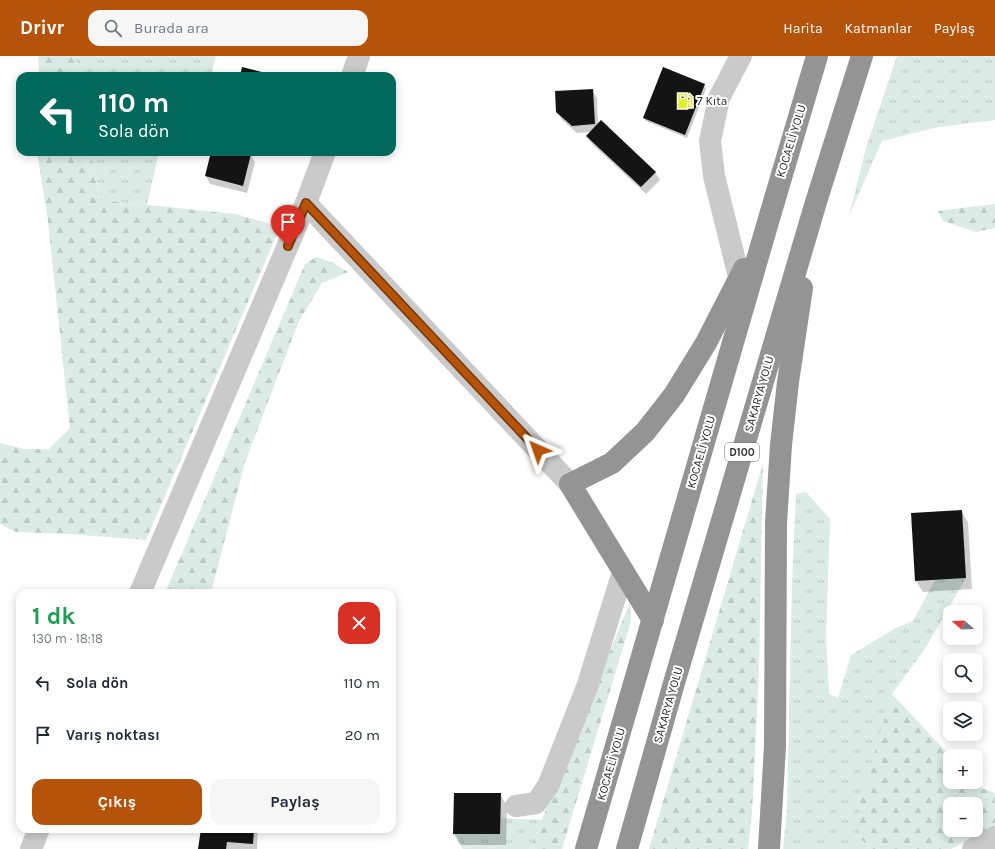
<!DOCTYPE html>
<html lang="tr">
<meta charset="utf-8">
<style>
:root{--surface:#fff;--page:#f6f6f7;--text:#1f2937;--muted:#747a83;--accent:#b45309}
body{margin:0;font-family:Karla,sans-serif;background:var(--page);color:var(--text);height:100vh;display:flex;flex-direction:column;font-size:15px;white-space:nowrap}
*{box-sizing:border-box;margin:0}
p{font-size:13px;color:var(--muted)}
.icon{flex:none;width:22px;height:22px;fill:none;stroke:currentColor;stroke-width:2;stroke-linecap:round;stroke-linejoin:round}
.map{position:relative;flex:1;overflow:hidden}
.drawer{position:absolute;left:16px;top:533px;width:380px;height:244px;display:flex;flex-direction:column;background:var(--surface);border-radius:12px;box-shadow:0 2px 10px #0003}
.drawer>*{flex:none}
.guide{position:absolute;left:16px;top:16px;width:380px;height:84px;border-radius:12px;box-shadow:0 2px 10px #0003;background:#00695c;color:#fff;overflow:hidden}
.needle{width:26px;rotate:289deg}
.buttons{position:absolute;left:943px;top:549px;display:grid;gap:8px}
.buttons a{display:grid;place-items:center;width:40px;height:40px;border-radius:8px;background:var(--surface);box-shadow:0 2px 10px #0003;font-size:20px}
.pin{position:absolute;display:grid;place-items:center;width:34px;height:34px;color:#fff;margin:-41px -17px;border-radius:50% 50% 50% 0;rotate:-45deg;box-shadow:0 0 4px #0007}
.pin .icon{rotate:45deg}
.me{position:absolute;width:44px;margin:-22px;rotate:317deg;stroke-linejoin:round;filter:drop-shadow(0 0 3px #0008)}
.turn{display:flex;align-items:center;gap:14px;height:84px;padding:0 16px;font-size:18px}
.turn .icon{width:52px;height:52px;stroke-width:2.5}
.turn b{display:block;font-size:28px;line-height:34px}
.round{display:grid;place-items:center;flex:none;width:42px;height:42px;border-radius:12px;background:var(--page)}
.overview{display:flex;align-items:center;justify-content:space-between;height:68px;padding:0 16px}
h1{font-size:24px;font-weight:700;line-height:30px;color:#1e9e55}
.primary-button{display:flex;gap:8px;margin-top:auto;padding:8px 16px}
.primary-button a{flex:1;height:46px;border-radius:12px;background:var(--accent);color:#fff;font-size:16px;font-weight:700;line-height:46px;text-align:center}
.primary-button a+a{background:var(--page);color:var(--text)}
ul{padding:0;list-style:none}
li{display:flex;align-items:center;gap:12px;height:52px;padding:0 16px}
li div{flex:1}
li b{display:block;font-size:15px}
li em{font-style:normal}
header{display:flex;align-items:center;gap:24px;box-sizing:border-box;height:56px;padding:0 20px;background:var(--accent);color:#fff}
header strong{font-size:19px}
nav{display:flex;gap:22px;margin-inline-start:auto;font-size:14px}
.search{width:280px;height:36px;background:var(--page);display:flex;align-items:center;gap:10px;box-sizing:border-box;padding:0 14px;border-radius:12px;color:var(--muted);font-size:15px}
.map>svg:first-child{display:block}
.grass{fill:url(#grass-tufts)}
.forest{fill:url(#forest-firs);fill-rule:evenodd}
.shadow{fill:#0003}
.building{fill:#141414}
.lines{fill:none;stroke-linecap:round;stroke-linejoin:round}
.minor{stroke:#cacaca;stroke-width:22}
.highway{stroke:#949494;stroke-width:22}
.route-casing{stroke:#753606;stroke-width:10}
.route{stroke:#b45309;stroke-width:7}
.labels{text-anchor:middle;stroke-width:4;stroke-linejoin:round;paint-order:stroke}
.shield{fill:#fff;stroke:#6c6c6c;stroke-width:1}
.shield-label{font-size:11px;font-weight:bold;fill:#2d2d2d}
.poi-label{font-size:12px;fill:#2d2d2d;stroke:#fff;text-anchor:start}
.street-label{font-size:12px;fill:#2d2d2d;stroke:#fff}
</style>
<header>
<strong>Drivr</strong>
<div class="search"><svg class="icon" aria-label="search" viewBox="0 0 24 24"><circle cx="10" cy="10" r="6"/><path d="M15 15l6 6"/></svg>Burada ara</div>
<nav><a>Harita</a><a>Katmanlar</a><a>Paylaş</a></nav>
</header>
<div class="map">
<svg width="995" height="793" viewBox="0 0 995 793">
<defs>
<pattern id="grass-tufts" width="24" height="20" patternUnits="userSpaceOnUse"><rect width="24" height="20" fill="#daece5"/><path d="M3 7l-1-3M5 7V3M7 7l1-3M15 17l-1-3M17 17v-4M19 17l1-3" fill="none" stroke="#bbcbc5"/></pattern>
<pattern id="forest-firs" width="22" height="20" patternUnits="userSpaceOnUse"><rect width="22" height="20" fill="#daece5"/><path d="M5 1l3.5 6h-7zM16 11l3.5 6h-7z" fill="#bbcbc5"/></pattern>
</defs>
<rect width="100%" height="100%" fill="#fff"/>
<g class="grass">
<path d="M75,0h141l-5,20h-132z"/>
<path d="M897,0h98v64l-57,7 -56,14 -33,75 17,-68z"/>
<path d="M91,96h68l-12,53 -48,-5z"/>
<path d="M806,436l24,27 -4,117 3,58 9,4 13,-43 43,-26 19,-8 22,-41 31,-2 -40,69 -34,47 -33,143 12,12h-88l4,-39 5,-229 4,-87z"/>
<path d="M500,762l42,2 -12,29h-67l-10,-15h47z"/>
</g>
<g class="forest">
<path d="M38,0h37l4,20h-39z"/>
<path d="M37,96h54l8,48 137,14 44,13 -134,313 -78,-6 -52,-2 -16,-8v-81l24,6h25l21,-21 -22,-207z"/>
<path d="M995,148v24l-19,4 -33,-11 -5,-10z"/>
<path d="M316,201l16,5 16,10 -26,11 -24,40 -53,139 -34,131h-46l140,-329z"/>
<path d="M763,407l-4,206 -7,144 -4,36h-99z"/>
<path d="M630,546l1,19 -69,228h-32z"/>
<path d="M892,638l58,62v26h24l5,5 16,6v33l-44,23h-80l-12,-12 1,-36zM950,748h26v26h-26z"/>
</g>
<g class="shadow">
<path d="M704,29l2,4 -19,49 -41,-17 -2,-3z"/>
<path d="M592,34l5,8 1,27 57,47 5,8 -14,14 -54,-50 -5,-8 4,-4 -14,1 -15,-13 -5,-8z"/>
<path d="M212,96h29l10,3 4,7 -8,31 -37,-9 -4,-8z"/>
<path d="M961,455l7,11 4,67 -49,3 -7,-11z"/>
<path d="M500,738l7,12 -1,39h-45l-7,-12z"/>
<path d="M202,773l27,3v-3h29l-1,20h-58z"/>
</g>
<g class="building">
<path d="M242,11l31,8v1h-33z"/>
<path d="M663,11l42,17 -20,51 -42,-17z"/>
<path d="M593,33l2,35 -23,2 -16,-14 -1,-21z"/>
<path d="M601,64l55,52 -15,15 -55,-51z"/>
<path d="M211,96h34l6,2 -8,32 -38,-10z"/>
<path d="M962,454l4,68 -51,3 -4,-68z"/>
<path d="M454,737h47l-1,41h-47z"/>
<path d="M201,773h15l12,2v-2h26l-1,15 -26,-2 -1,7h-28z"/>
</g>
<g class="lines">
<g class="minor">
<path d="M352,20l7,-20"/>
<path d="M306,147l264,281"/>
<path d="M739,221l-25,-101 -4,-35 9,-43 22,-42"/>
<path d="M140,537l166,-390 19,-51"/>
<path d="M516,750l20,-3 12,-17 39,-99 36,-115"/>
<path d="M31,793l8,-20"/>
<path d="M973,793l22,-12"/>
</g>
<g class="highway">
<path d="M653,564l-83,-136 42,-21 33,-31 29,-37 32,-52 38,-74"/>
<path d="M586,793l182,-627 49,-166"/>
<path d="M627,793l47,-166 142,-481 46,-146"/>
<path d="M769,793l6,-103 1,-223 5,-78 7,-63 14,-94"/>
</g>
</g>
<g class="lines">
<defs>
<path id="route" d="M288,190l18,-43 232,247"/>
</defs>
<use href="#route" class="route-casing"/>
<use href="#route" class="route"/>
</g>
<defs>
<symbol id="fuel-bare" viewBox="-9 -9 18 18"><path d="M-5.5-6h7V0h2V4h1.3V-2.5L3-4.5l.8-.8L6-3V5H2.5V1h-1V6h-7ZM-4.2-4.7v3.2H.2V-4.7Z" fill="#e1ee25" stroke="#fff" stroke-width="2.5" paint-order="stroke"/></symbol>
</defs>
<g fill-rule="evenodd">
<use href="#fuel-bare" x="674" y="34" width="22" height="22"/>
</g>
<g class="labels">
<rect class="shield" x="725" y="387" width="34" height="18" rx="3"/>
<g class="shield-label">
<text x="742" y="400">D100</text>
</g>
<g class="poi-label">
<text x="697" y="49">7 Kıta</text>
</g>
<g class="street-label">
<text transform="translate(791 85) rotate(-73)" y="4">KOCAELİ YOLU</text>
<text transform="translate(759 338) rotate(-74)" y="4">SAKARYA YOLU</text>
<text transform="translate(701 396) rotate(-74)" y="4">KOCAELİ YOLU</text>
<text transform="translate(668 649) rotate(-74)" y="4">SAKARYA YOLU</text>
<text transform="translate(611 708) rotate(-74)" y="4">KOCAELİ YOLU</text>
</g>
</g>
</svg>
<div class="buttons">
<a><svg class="needle" viewBox="-14 -14 28 28"><path d="M0-13l5 13h-10z" fill="#e53935"/><path d="M0 13l5-13h-10z" fill="#747a83"/></svg></a>
<a><svg class="icon" aria-label="search" viewBox="0 0 24 24"><circle cx="10" cy="10" r="6"/><path d="M15 15l6 6"/></svg></a>
<a><svg class="icon" aria-label="layers" viewBox="0 0 24 24"><path d="M12 4l9 5-9 5-9-5zM3 14l9 5 9-5"/></svg></a>
<a>+</a>
<a>−</a>
</div>
<div class="pin" style="left:288px;top:190px;background:#d93025"><svg class="icon" aria-label="arrive" viewBox="0 0 24 24"><path d="M6 21V4h12l-3 4 3 4H6"/></svg></div>
<svg class="me" style="left:538px;top:394px" viewBox="-20 -20 40 40"><path d="M0-17L14 15 0 8-14 15z" fill="#b45309" stroke="#fff" stroke-width="4"/></svg>
<div class="guide">
<div class="turn"><svg class="icon" aria-label="left" viewBox="0 0 24 24"><path d="M17 20v-9H6M10 6l-5 5 5 5"/></svg><div><b>110 m</b>Sola dön</div></div>
</div>
<section class="drawer">
<div class="overview"><div><h1>1 dk</h1><p>130 m · 18:18</p></div><a class="round" style="background:#d93025;color:#fff"><svg class="icon" aria-label="close" viewBox="0 0 24 24"><path d="M6 6l12 12M18 6L6 18"/></svg></a></div>
<ul>
<li><svg class="icon" aria-label="left" viewBox="0 0 24 24"><path d="M17 20v-9H6M10 6l-5 5 5 5"/></svg><div><b>Sola dön</b></div><em>110 m</em></li>
<li><svg class="icon" aria-label="arrive" viewBox="0 0 24 24"><path d="M6 21V4h12l-3 4 3 4H6"/></svg><div><b>Varış noktası</b></div><em>20 m</em></li>
</ul>
<div class="primary-button"><a>Çıkış</a><a>Paylaş</a></div>
</section>
</div>
